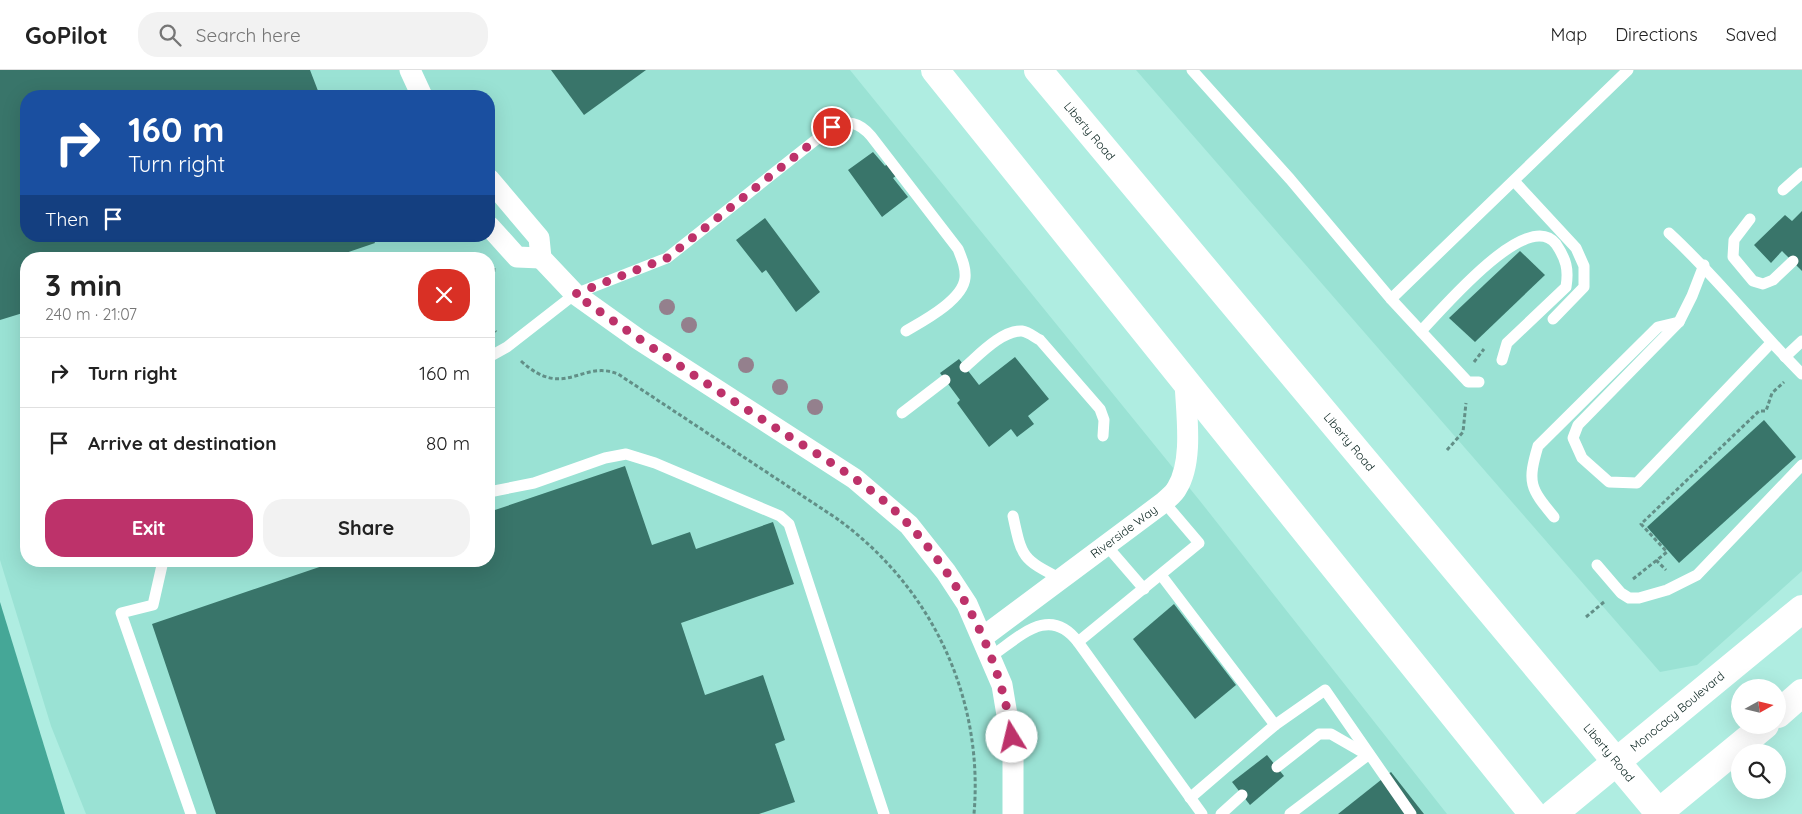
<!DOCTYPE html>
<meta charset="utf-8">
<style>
:root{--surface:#fff;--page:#f2f2f2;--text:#222;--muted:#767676;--line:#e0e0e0;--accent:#bd326a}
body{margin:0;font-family:Quicksand,sans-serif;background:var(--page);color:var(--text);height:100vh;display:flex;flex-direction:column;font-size:19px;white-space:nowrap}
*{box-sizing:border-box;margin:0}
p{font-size:16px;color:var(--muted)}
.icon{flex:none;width:28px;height:28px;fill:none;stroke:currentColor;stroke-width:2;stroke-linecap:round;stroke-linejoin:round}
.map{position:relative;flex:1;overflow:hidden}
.panel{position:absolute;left:20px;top:182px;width:475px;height:315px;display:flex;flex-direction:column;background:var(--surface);border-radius:20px;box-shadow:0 5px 20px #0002}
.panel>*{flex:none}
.top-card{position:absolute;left:20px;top:20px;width:475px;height:152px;border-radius:20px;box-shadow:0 5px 20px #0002;background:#1a4fa0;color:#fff;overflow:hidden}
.needle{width:32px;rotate:82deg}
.controls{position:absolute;left:1731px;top:609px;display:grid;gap:10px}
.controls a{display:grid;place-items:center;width:55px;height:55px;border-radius:50%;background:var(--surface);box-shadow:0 5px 20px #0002;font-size:25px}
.pin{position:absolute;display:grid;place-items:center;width:42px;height:42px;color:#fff;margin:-21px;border:2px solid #fff;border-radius:50%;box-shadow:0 1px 5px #0007}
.me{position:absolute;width:55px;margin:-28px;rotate:351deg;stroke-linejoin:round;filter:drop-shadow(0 0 4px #0008)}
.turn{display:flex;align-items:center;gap:18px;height:105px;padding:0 25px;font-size:22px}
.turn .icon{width:65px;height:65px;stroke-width:2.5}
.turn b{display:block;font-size:35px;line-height:42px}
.then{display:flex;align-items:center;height:48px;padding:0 25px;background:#0003;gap:10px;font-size:19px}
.round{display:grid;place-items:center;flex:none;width:52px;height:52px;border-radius:20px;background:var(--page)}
.summary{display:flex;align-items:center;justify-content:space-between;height:85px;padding:0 25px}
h1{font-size:30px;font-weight:700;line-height:38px}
.primary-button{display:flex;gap:10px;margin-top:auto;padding:10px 25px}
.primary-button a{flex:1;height:58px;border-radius:20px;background:var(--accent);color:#fff;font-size:20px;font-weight:700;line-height:58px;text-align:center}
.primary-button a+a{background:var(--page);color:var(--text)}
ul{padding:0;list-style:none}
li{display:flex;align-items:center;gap:15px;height:70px;padding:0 25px;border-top:1px solid var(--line)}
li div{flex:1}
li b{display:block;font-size:19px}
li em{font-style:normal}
header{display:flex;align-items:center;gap:30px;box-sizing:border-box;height:70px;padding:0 25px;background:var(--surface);border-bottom:1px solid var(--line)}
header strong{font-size:24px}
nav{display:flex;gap:28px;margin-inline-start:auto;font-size:18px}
.search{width:350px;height:45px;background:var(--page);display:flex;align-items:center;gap:12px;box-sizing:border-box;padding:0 18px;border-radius:20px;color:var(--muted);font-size:19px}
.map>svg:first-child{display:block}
.built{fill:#9ae2d4;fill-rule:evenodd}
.water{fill:#45a797}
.building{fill:#39756a}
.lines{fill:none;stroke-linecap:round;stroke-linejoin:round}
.path{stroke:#628f87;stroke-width:3;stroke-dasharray:4 2.5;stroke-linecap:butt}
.lane{stroke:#fff;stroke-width:11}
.street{stroke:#fff;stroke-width:21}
.secondary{stroke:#fff;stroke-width:28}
.primary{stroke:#fff;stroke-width:28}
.tree{fill:#94808d}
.route{stroke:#bd326a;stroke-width:9;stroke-dasharray:0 16.2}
.labels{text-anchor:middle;stroke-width:4;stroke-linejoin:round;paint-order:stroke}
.street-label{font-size:12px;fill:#08221e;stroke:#bcfbee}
</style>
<header>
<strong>GoPilot</strong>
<div class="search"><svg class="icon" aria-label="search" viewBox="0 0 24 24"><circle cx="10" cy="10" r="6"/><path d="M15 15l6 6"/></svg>Search here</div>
<nav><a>Map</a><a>Directions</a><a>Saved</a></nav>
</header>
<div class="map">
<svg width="1802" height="744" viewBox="0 0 1802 744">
<rect width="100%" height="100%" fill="#afede1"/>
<g class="built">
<path d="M0,0h850l350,431 247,313h-1361l-35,-88 -51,-166zM26,26h463v140h-463zM26,189h463v302h-463z"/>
<path d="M1136,0h666v501l-105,94 -37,7z"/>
</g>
<path class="water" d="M0,532l65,212h-65z"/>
<g class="building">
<path d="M0,0h310l10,26h-294v140h346l3,7 -47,16h-302v53l-26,8z"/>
<path d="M551,0h95l-62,45z"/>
<path d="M873,82l12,14 2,-2 9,12 -3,2 15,19 -26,20 -34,-47z"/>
<path d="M1802,141v60l-20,-20 -11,12 -17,-18 31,-30 7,6z"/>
<path d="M765,148l55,74 -24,20 -30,-42 -4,3 -26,-33z"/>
<path d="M1520,181l25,24 -70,67 -26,-24z"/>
<path d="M1015,287l34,42 -21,17 6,8 -17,13 -6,-8 -22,18 -32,-44 3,-3 -20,-27 19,-14 20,26z"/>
<path d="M1764,350l32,37 -117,106 -32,-36z"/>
<path d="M625,396l27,79 38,-13 6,17 77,-27 21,62 -113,39 24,72 58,-20 22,65 -10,4 20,58 -36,12h-543l-64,-190 185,-63h152v-49z"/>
<path d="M1174,534l62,81 -41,34 -62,-80z"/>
<path d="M1267,685l17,21 -34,29 -18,-23z"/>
<path d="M1391,702l33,42h-86z"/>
</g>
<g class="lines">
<g class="path">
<path d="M494,198l-4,56 6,8"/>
<path d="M521,291c44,40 60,-2 97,13l218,144c95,68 148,179 138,296"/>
<path d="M1474,292l10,-13"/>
<path d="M1447,380l16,-18 3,-29"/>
<path d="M1656,490l10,10"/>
<path d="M1633,509l34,-27 -26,-28 118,-113h7l6,-18 12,-11"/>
<path d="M1586,547l18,-15"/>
</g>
<g class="lane">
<path d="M1192,0l98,109 101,120 237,-229"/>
<path d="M1514,111l62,67 8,18v21l-31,32"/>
<path d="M1783,120l19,-17"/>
<path d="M1750,149l-16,21 -1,17 20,24 10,3 10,-4 20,-19"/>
<path d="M1669,163c48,44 87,95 133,141"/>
<path d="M1704,195l-12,31 -13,26 -101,103 -5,13 9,20 27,24 28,1 134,-140"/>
<path d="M1391,229l77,83h11"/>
<path d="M1421,261c20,-20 106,-124 135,-87 10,15 13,25 10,43l-59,56 -5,17"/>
<path d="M489,287l18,-10 68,-53 92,-36 165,-131c16,-7 27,-5 39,9l87,113c4,10 8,19 7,29 -2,22 -42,43 -59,53"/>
<path d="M1785,287l17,-16"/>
<path d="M965,297c14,-12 37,-37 57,-36 7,1 12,6 18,9l60,69 4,11 -1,16"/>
<path d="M902,343l43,-33"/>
<path d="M489,422l45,-9 71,-25 21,-4 29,9 125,53 9,8 95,290"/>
<path d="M1164,432l35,41 -121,99 124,172"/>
<path d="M1013,446c9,42 9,43 48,63"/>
<path d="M1554,447c-24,-29 -27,-34 -16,-71l120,-119 21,-5"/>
<path d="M1106,475l38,44"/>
<path d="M163,491l-10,44 -32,8 70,201"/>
<path d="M1597,495l24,28 8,5h10l28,-8 30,-15 105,-110"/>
<path d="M1161,505l114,150 -85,73"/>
<path d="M990,587c30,-20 59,-53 88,-15"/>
<path d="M1275,655l50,-35 86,124"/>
<path d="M1277,697l42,-33h12l33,19"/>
<path d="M1221,744l21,-19"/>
<path d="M1290,744l78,-59"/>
</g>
<g class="street">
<path d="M410,0l12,26"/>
<path d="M489,109l50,59 2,20 34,36 63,45 217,140 54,46 37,47 21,32 35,81 11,66v63"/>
<path d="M489,156l28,31 24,1"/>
<path id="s1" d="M983,567l181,-135c4,-4 10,-8 13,-14 17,-27 9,-76 8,-107"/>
</g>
<g class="secondary">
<path d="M1778,644l24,-21"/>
<path id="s2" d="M1553,744l249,-205"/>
<path d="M1657,744l108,-89"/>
</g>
<g class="primary">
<path d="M935,0l598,744"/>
<path id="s3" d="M1038,0l622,744"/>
</g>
</g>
<g class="tree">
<circle cx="667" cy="237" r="8"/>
<circle cx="689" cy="255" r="8"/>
<circle cx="746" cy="295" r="8"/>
<circle cx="780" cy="317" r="8"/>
<circle cx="815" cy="337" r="8"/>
</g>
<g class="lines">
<path class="route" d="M832,57l-165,131 -92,36c67,48 135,92 204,136 44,28 96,57 131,96 53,58 91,133 102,211"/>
</g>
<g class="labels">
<g class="street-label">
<text dy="4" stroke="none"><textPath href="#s3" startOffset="80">Liberty Road</textPath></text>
<text dy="4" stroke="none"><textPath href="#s3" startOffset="485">Liberty Road</textPath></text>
<text dy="4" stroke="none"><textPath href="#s1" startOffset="176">Riverside Way</textPath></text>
<text dy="4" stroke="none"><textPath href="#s2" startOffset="161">Monocacy Boulevard</textPath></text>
<text dy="4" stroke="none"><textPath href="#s3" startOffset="890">Liberty Road</textPath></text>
</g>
</g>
</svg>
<div class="controls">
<a><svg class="needle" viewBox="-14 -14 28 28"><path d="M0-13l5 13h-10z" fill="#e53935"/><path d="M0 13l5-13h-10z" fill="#767676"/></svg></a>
<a><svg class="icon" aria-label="search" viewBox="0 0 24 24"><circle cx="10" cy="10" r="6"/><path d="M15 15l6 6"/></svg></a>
</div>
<div class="pin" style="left:832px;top:57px;background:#d93025"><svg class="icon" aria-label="arrive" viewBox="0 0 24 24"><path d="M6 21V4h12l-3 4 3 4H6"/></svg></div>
<svg class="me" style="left:1012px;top:667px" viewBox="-20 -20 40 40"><circle r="19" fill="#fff"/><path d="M0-13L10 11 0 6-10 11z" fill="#bd326a"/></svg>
<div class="top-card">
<div class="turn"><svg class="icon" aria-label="right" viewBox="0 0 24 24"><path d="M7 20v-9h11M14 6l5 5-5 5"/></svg><div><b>160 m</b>Turn right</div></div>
<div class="then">Then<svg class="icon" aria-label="arrive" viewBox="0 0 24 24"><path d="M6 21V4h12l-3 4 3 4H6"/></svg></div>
</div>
<section class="panel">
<div class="summary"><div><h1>3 min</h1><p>240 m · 21:07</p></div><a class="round" style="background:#d93025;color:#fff"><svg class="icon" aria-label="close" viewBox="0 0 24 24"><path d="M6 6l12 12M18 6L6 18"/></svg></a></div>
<ul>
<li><svg class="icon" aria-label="right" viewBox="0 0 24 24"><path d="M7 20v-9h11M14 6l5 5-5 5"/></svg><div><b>Turn right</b></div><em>160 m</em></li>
<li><svg class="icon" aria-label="arrive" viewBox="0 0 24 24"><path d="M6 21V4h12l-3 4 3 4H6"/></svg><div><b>Arrive at destination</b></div><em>80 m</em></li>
</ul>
<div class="primary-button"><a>Exit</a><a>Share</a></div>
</section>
</div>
